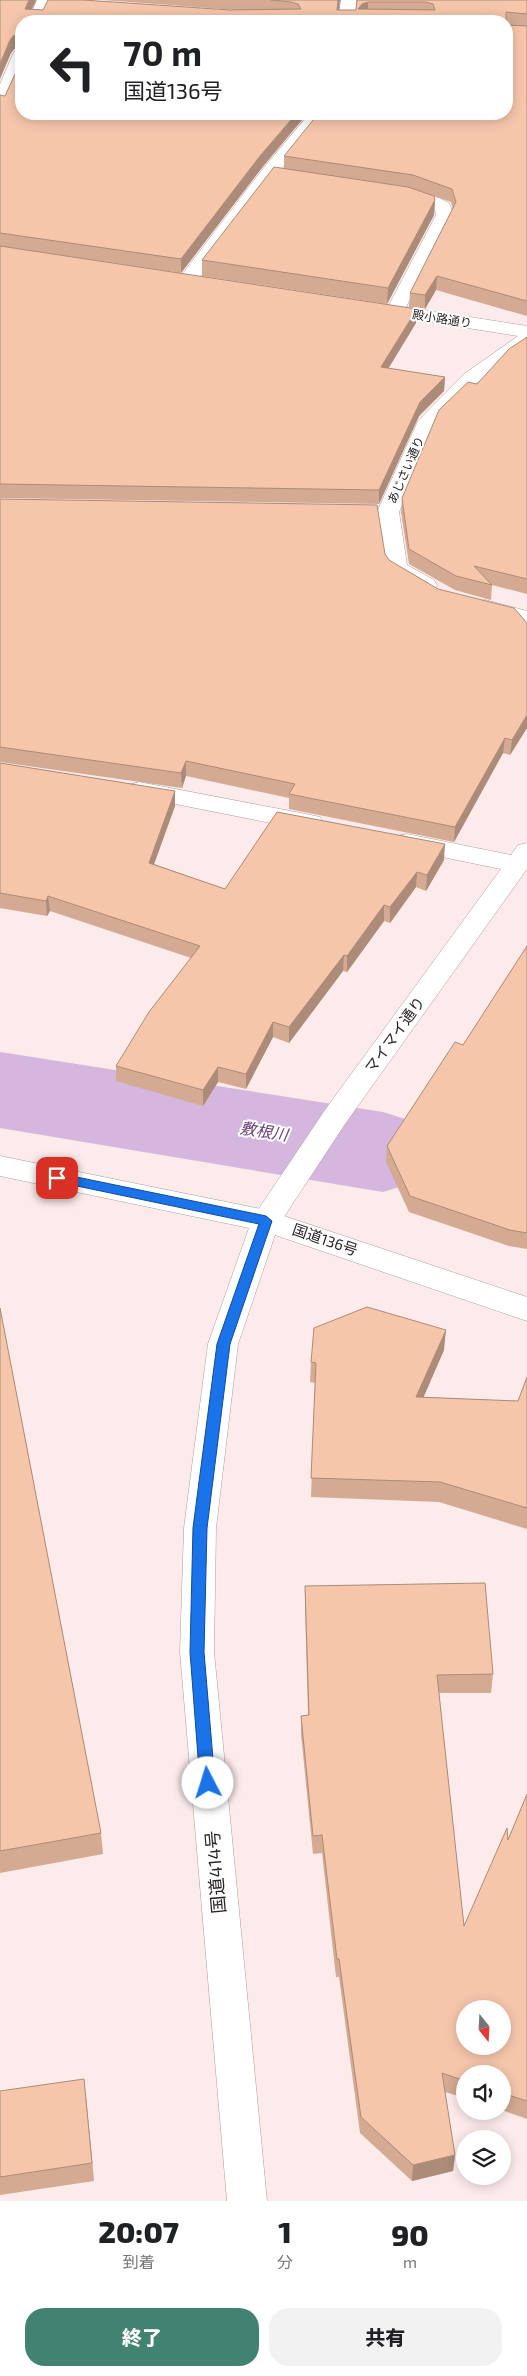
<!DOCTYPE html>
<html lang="ja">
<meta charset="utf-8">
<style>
:root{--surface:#fff;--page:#f2f2f2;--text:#202124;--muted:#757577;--accent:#418271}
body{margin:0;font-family:"Exo 2","Noto Sans JP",sans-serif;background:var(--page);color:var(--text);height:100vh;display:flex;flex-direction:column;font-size:19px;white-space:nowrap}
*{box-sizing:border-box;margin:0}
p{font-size:16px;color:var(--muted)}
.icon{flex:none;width:28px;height:28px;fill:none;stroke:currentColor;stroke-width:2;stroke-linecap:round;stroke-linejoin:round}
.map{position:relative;height:2201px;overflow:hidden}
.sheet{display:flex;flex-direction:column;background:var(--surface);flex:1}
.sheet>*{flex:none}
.guide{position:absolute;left:15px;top:15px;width:498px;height:105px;border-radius:20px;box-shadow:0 2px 12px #0003;background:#fff;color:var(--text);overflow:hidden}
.needle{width:32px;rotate:162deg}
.tools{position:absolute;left:456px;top:2000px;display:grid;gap:10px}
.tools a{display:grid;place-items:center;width:55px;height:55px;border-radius:50%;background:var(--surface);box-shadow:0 2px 12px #0003;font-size:25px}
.pin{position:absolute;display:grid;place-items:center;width:42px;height:42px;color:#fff;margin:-21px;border-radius:10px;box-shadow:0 2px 8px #0006}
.me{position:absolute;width:55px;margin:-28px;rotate:355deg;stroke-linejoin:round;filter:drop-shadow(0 0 4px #0008)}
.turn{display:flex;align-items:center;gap:18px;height:105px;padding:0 25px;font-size:22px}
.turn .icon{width:65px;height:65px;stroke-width:2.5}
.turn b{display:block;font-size:35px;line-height:42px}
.eta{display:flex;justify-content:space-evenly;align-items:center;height:85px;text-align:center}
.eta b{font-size:30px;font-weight:800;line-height:35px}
.action{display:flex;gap:10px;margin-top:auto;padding:10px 25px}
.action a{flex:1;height:58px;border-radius:20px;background:var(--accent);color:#fff;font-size:20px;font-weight:800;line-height:58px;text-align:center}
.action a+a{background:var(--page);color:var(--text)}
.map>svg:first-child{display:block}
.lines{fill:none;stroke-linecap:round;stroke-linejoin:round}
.stream{fill:#d4b6de;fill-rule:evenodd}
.river{fill:#d4b6de;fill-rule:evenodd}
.minor-casing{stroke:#ad9d9c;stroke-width:1}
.highway-casing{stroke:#ad9d9c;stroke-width:1}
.minor{fill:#fff;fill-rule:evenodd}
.highway{fill:#fff;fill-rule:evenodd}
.wall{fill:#d4aa93}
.shaded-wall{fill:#ac8b78}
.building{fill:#f6c6ab;stroke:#ac8b78;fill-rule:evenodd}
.route{fill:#1a73e8;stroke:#114b97}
.labels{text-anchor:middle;stroke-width:4;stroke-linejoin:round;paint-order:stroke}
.far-street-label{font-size:12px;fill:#2a2424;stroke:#fff}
.street-label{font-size:15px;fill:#2a2424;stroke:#fff}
.water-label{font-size:16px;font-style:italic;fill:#663e73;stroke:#fff}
.near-street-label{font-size:18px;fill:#2a2424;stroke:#fff}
</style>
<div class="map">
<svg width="527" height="2201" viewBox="0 0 527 2201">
<rect width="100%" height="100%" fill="#fcebea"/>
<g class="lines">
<path class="stream" d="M383,1145l33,6 3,5 -3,5 -6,2 -33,-6 -3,-5 3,-5z"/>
<path class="river" d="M0,1052l383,60 38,12 16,28 -16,28 -38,12 -383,-64z"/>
<defs>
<g id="minor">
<path d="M37,0h16l-9,21h-16z"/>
<path d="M341,0h16l-3,21h-16z"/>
<path d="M21,49v23l-13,31 -2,4 -6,1v-24l13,-30 2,-3z"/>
<path d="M309,114h17l-52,64 -80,107h-14l-2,-4 2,-4 82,-107z"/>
<path d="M399,188l40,10 10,5 5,12 -48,92 121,19v22l-49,34 -41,41 -38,89 8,53 27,15 3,5 -3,5c-17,4 -31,-9 -45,-17l-3,-5 -9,-56 41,-91 46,-47 54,-38 -145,-23 -2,-4 2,-4h16l47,-90 -1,-5 -42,-13 -3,-4 3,-4z"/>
<path d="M485,600l42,11v14l-50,-13 -3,-5 3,-5z"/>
<path d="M139,782l172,33 9,2 3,6 -3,6 -9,2 -181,-36 -3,-5 3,-5z"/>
<path d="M407,834l104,21 7,-10 9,-2v26l-182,255 -69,105 -10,3 -10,-3 -4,-8 4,-8 69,-103 176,-241 -103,-21 -3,-6 3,-6z"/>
</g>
<path id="highway" d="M0,1156l266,54 261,87v24l-252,-86 -37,109 -22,184 -2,124 53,549h-40l-47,-549 4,-124 24,-184 41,-116 -249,-52z"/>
</defs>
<use href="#minor" class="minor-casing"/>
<use href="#highway" class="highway-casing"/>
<use href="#minor" class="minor"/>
<use href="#highway" class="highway"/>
</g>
<g class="wall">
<path d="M0,0h36l-4,9 11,1h194l-135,-10h238l-2,10h18l1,-10h170v316l-91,-26 -11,19 -16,-2 1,-14 43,-84 -2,-7 -17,-6 1,4 -1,15 -47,89 -185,-28v-16l82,-92v-12l222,-42v-93h-485v27l-7,1 -3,4z"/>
<path d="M0,95l261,74 -80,104 -181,-27 417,63 -1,14 -28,46 57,8 -1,14 -25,25 -40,88 -379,-6z"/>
<path d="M527,337v257l-35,-9 -1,15 -36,-10 -46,-26 -8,-52 1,-14 75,-114z"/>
<path d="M0,499l385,55 4,6 49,29 89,34v105l-17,27 -7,-2 -49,89 -165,-33v-11l-103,-22 -4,12 -182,-26z"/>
<path d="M0,763l175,28v15l-21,58 71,25 219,-29 -18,31 -10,-4 -26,36 -6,-2 -37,51 -4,-1 -54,72 -16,-6 -27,52 -28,-7 -15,24 -87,-25v-15l75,-108 -141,-47 -3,5 -47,-8z"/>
<path d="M527,946v303l-18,-3 -100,-34 -23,-50 1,-16 76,-101z"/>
<path d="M0,1308l101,525 2,21 -103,19z"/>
<path d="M444,1350l-21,47 95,4 9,-24v152l-88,-27 -128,-5 4,-114 -5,-1 1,-20z"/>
<path d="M305,1586l188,88 -2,19h-52l25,233 44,-86 19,-46v325l-25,-9v-36h-37v24l-20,-6 10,63 -2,16 -41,10 -52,-48 -21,-156h-3l-14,-124 -9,1 -12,-120v-18l7,-1 -3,-110z"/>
<path d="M0,2091l86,7 8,83 -94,14z"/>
</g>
<g class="shaded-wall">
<path d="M29,0h7l-10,21 -1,-12z"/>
<path d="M338,0h2l-3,21v-11z"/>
<path d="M368,2v12l-10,-5 4,-5z"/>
<path d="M21,35v13l-7,1 -3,4 -11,26v-15l10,-24 3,-4z"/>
<path d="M296,114h11l-46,55 -80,104v-14l79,-103z"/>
<path d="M435,200l-1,15 -47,89 1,-16z"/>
<path d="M437,276l-1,14 -11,19v-14z"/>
<path d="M417,309l-1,14 -36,59 1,-15z"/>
<path d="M445,377l-1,14 -25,25 -40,88v-14l41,-88z"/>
<path d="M527,715v13l-17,27 2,-15z"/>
<path d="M505,738l-2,15 -49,89 1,-15z"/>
<path d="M186,761v15l-4,12 -1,-15z"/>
<path d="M175,791v15l-26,72v-15z"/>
<path d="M445,844l-1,16 -18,31 1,-16z"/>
<path d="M417,872l-1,15 -26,36v-16z"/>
<path d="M48,896l2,15 -3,5 -1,-15z"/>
<path d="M384,905v16l-37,51v-16z"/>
<path d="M344,955l-1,16 -54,72v-16z"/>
<path d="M273,1022v15l-27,52v-15z"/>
<path d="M218,1067v15l-15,24v-16z"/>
<path d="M446,1330l-2,20 -29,67 1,-20z"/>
<path d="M84,2079l2,19 8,83 -2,-18z"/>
<path d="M455,2155l-2,16 -41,10 1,-16z"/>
</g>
<g class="building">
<path d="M0,0h29l-4,9 18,1 5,-10h35l147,10 71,-1 -3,-5 -7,-2 -20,-2h67l-1,10h19l1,-10h170v14l-21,-2v9h-485v16v-2l-8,1 -3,4 -10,24zM368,2h58l7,2 2,6 -77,-1 4,-5z"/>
<path d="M506,25l21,1v275l-90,-25 -12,19 -15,-2 46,-91 -4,-13 -39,-14 -129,-19 34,-42h188z"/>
<path d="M21,61v53h275l-36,42 -79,103 -181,-26v-138l5,1z"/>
<path d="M274,167l134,20 26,9 1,4 -47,88 -186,-28z"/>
<path d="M0,246l417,63 -36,58 64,10 -25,25 -41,88 -379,-6z"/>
<path d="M527,337v242l-53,-13 18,19 -36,-9 -47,-27 -7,-51 37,-88 29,-28 9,2 32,-35z"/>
<path d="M0,499l377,6 8,49 4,6 49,29 76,19 13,15v92l-15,25 -7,-2 -50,89 -166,-33 6,-10 -109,-23 -5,12 -181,-26z"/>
<path d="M0,763l175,28 -26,72 76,26 52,-77 168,32 -18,31 -10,-3 -27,35 -6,-2 -37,51 -3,-1 -55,72 -16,-5 -27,52 -28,-7 -15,23 -87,-24 33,-54 51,-66 -152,-50 -2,5 -46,-8z"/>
<path d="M527,946v287l-17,-3 -100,-34 -23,-50 68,-104 8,3z"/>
<path d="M367,1307l79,23 -30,67 102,4 9,-24v131l-87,-26 -129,-4 5,-115 -5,-1 3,-34z"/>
<path d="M0,1308l101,525 -101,18z"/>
<path d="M485,1583l8,91 -56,1 27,251 43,-98 1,12 19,-46v307l-25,-8v-19h-37v7l-23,-8 13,82 -42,10 -52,-48 -22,-158h-2l-15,-124 -9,1 -12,-120 8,-1 -4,-129zM465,2009h37v37h-37z"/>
<path d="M84,2079l8,84 -92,14v-86z"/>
</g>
<path class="route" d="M57,1173l209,43 6,5 -42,123 -23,184 -3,124 11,131 -2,5 -5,2 -6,-2 -2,-5 -10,-131 3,-124 24,-184 42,-120 -206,-43 -2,-3 2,-4z"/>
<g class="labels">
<g class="far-street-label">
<text transform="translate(442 319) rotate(9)" y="4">殿小路通り</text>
<text transform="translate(406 470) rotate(-66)" y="4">あじさい通り</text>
</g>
<g class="street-label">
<text transform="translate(395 1035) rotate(-54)" y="5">マイマイ通り</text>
<text transform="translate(325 1240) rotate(19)" y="5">国道136号</text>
</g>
<g class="water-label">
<text transform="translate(264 1131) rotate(9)" y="6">敷根川</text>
</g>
<g class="near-street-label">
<text transform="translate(216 1872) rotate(-95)" y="6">国道414号</text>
</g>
</g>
</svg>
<div class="tools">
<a><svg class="needle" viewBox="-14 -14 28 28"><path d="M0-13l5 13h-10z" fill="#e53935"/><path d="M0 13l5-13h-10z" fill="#757577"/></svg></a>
<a><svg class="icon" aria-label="sound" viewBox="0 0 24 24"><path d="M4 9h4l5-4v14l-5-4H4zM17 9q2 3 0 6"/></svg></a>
<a><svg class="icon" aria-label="layers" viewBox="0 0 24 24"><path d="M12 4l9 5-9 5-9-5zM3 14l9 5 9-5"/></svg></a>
</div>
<div class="pin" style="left:57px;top:1178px;background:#d93025"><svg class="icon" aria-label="arrive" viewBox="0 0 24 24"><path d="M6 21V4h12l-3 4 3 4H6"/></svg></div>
<svg class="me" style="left:208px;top:1783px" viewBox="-20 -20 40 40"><circle r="19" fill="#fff"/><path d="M0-13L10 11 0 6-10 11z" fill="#1a73e8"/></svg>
<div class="guide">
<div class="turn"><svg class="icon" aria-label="left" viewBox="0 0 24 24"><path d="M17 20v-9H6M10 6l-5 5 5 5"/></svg><div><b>70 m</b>国道136号</div></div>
</div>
</div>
<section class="sheet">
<div class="eta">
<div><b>20:07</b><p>到着</p></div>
<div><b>1</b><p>分</p></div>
<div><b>90</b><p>m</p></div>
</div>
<div class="action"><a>終了</a><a>共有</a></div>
</section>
